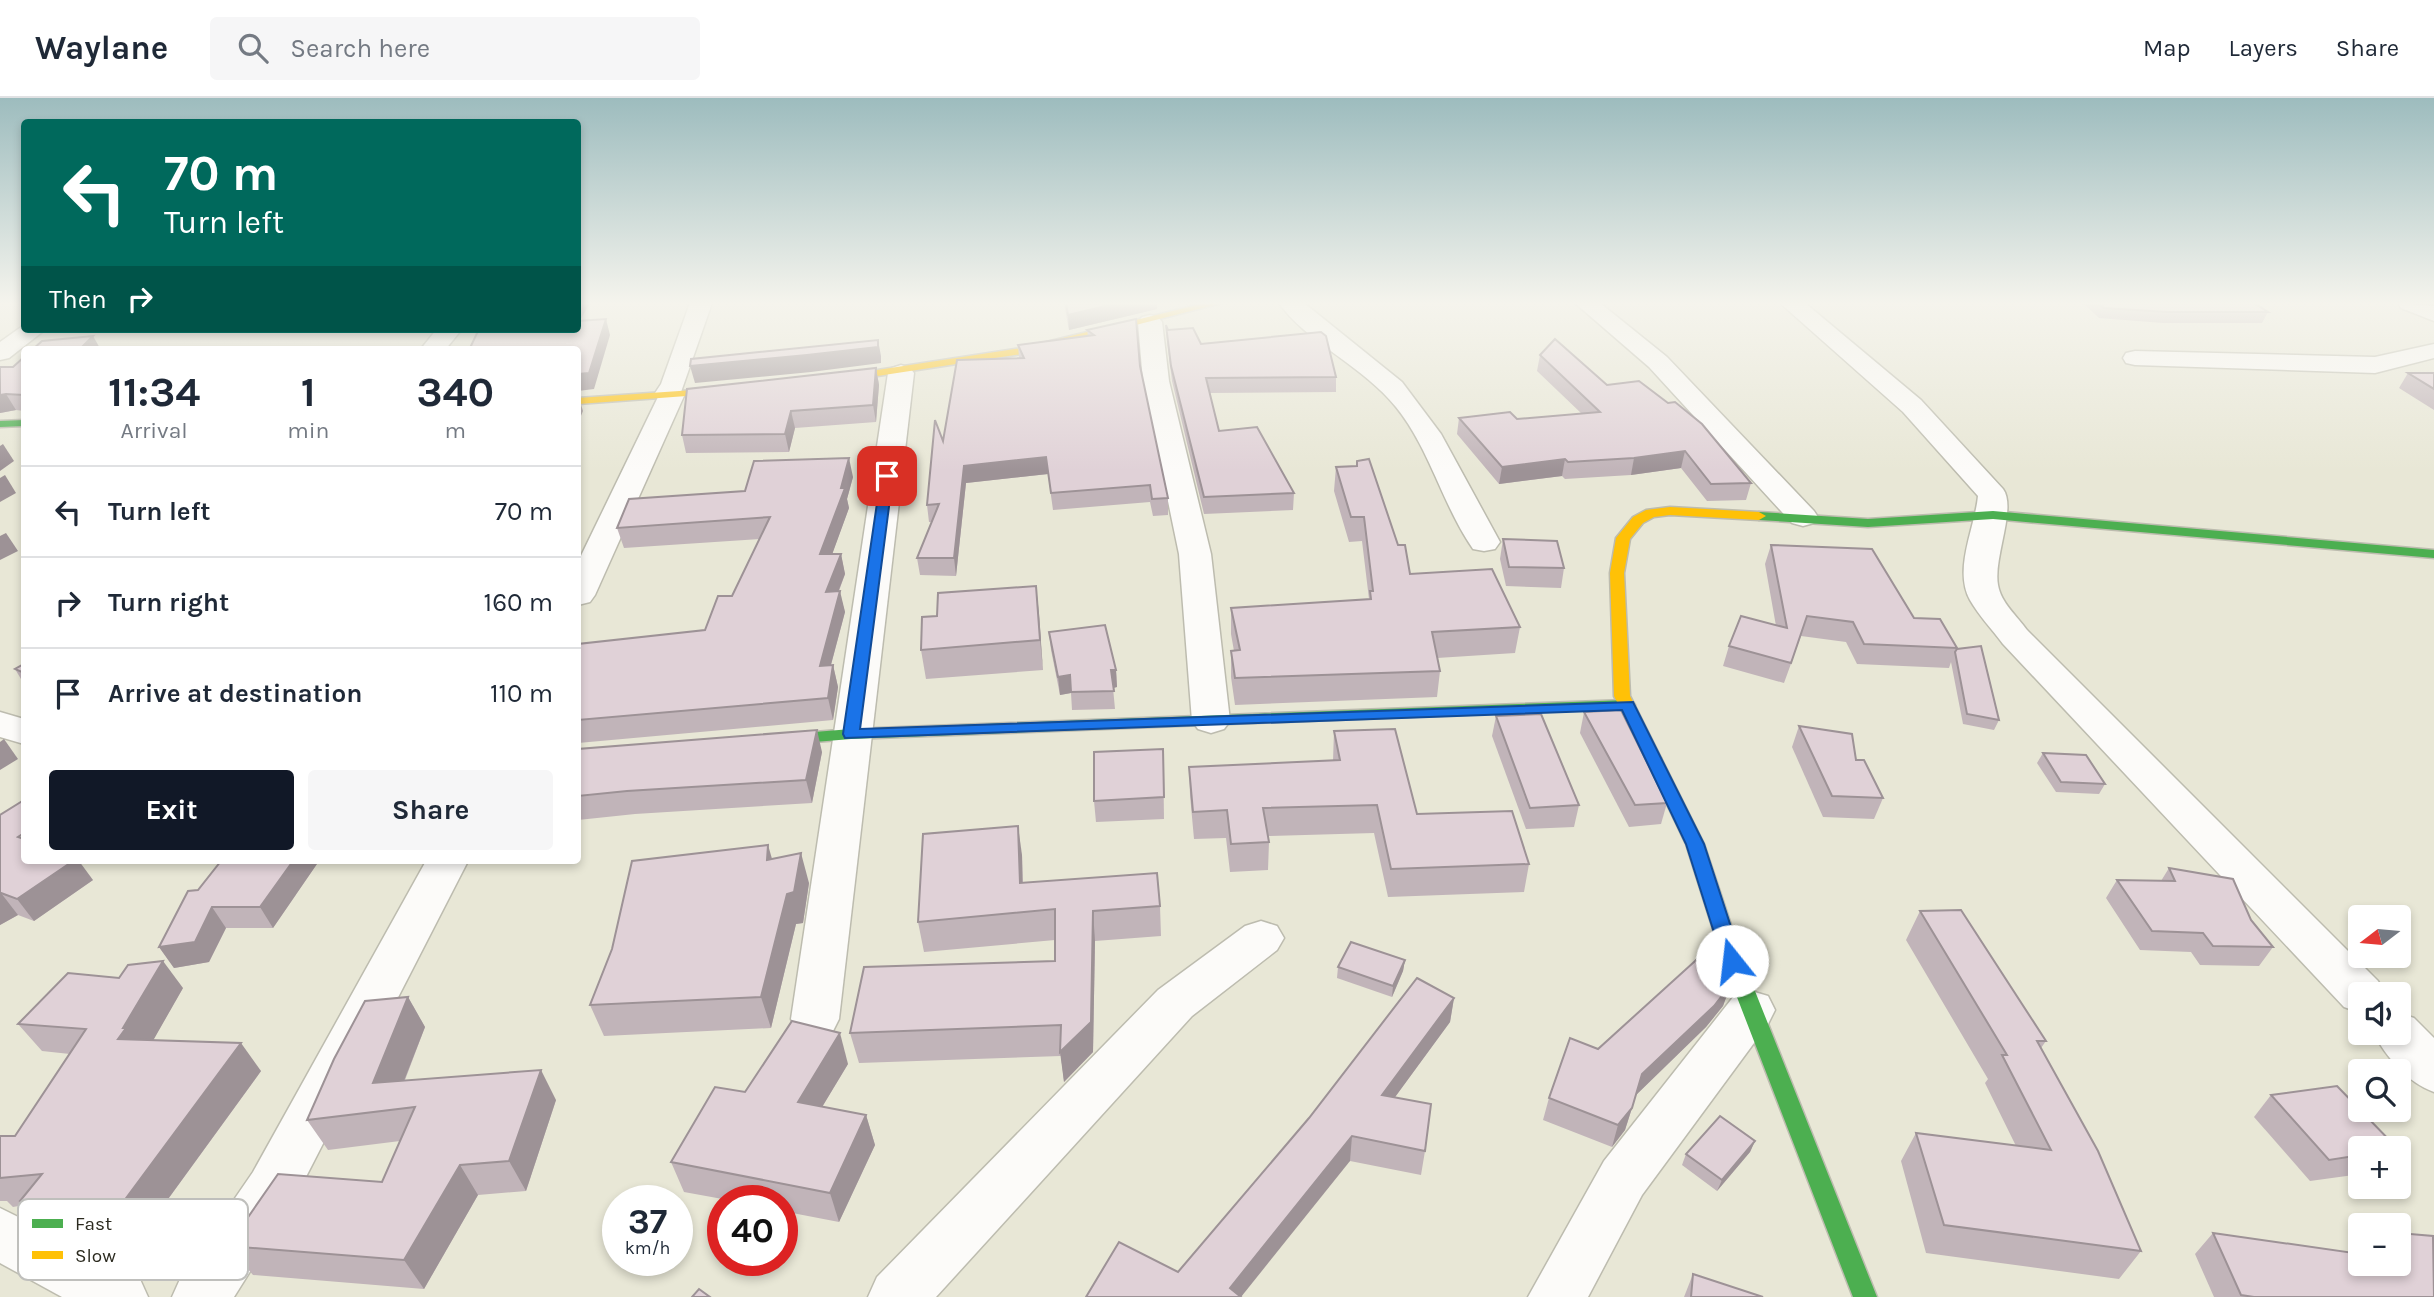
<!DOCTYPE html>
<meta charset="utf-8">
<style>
:root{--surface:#fff;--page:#f6f6f7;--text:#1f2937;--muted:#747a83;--line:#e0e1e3;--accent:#111827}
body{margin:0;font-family:Karla,sans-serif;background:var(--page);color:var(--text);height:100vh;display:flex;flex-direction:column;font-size:26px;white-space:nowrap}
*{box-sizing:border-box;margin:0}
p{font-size:23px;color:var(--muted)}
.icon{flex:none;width:38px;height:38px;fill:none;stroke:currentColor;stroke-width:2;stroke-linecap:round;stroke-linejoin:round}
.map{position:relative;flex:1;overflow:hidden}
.panel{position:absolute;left:21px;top:248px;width:560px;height:518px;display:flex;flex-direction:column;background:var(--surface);border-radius:7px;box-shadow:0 4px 10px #0003}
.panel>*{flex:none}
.banner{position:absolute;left:21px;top:21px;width:560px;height:214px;border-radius:7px;box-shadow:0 4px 10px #0003;background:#00695c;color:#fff;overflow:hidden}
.needle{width:46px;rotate:254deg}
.buttons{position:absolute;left:2348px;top:807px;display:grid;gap:14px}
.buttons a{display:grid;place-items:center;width:63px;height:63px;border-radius:7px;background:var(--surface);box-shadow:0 4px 10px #0003;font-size:35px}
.speed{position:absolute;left:602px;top:1087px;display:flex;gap:14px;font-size:35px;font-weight:700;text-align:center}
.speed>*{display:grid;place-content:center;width:91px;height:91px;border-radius:50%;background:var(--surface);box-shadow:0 4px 10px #0003;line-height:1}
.speed small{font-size:18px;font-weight:400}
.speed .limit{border:10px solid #d22;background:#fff;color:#111}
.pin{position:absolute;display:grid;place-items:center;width:60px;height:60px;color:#fff;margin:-30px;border-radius:14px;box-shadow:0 4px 10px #0006}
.me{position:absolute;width:77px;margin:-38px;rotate:344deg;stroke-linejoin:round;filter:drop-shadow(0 0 5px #0008)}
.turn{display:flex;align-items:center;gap:24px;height:147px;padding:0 28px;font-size:32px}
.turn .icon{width:91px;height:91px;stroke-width:2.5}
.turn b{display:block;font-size:49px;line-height:60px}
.then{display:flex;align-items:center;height:66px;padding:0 28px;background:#0003;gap:14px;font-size:26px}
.eta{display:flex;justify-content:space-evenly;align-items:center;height:119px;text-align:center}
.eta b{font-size:42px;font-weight:700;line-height:49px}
.action{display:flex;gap:14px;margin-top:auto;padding:14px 28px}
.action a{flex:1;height:80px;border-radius:7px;background:var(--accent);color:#fff;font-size:28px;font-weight:700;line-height:80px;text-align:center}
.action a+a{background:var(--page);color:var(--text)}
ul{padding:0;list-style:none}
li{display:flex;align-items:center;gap:21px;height:91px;padding:0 28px;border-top:2px solid var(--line)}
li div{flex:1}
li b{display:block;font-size:26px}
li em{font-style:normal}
header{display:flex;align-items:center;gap:42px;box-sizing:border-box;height:98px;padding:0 35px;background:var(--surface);border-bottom:2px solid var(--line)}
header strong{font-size:33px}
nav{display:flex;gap:38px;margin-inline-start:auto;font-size:24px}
.search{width:490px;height:63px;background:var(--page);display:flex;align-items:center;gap:18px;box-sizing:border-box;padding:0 24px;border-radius:7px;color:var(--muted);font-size:26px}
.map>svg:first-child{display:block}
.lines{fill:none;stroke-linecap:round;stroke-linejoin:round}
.street-casing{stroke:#bdbcaf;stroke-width:3}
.fast-casing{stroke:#bdbcaf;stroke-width:3}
.slow-casing{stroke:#bdbcaf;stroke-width:3}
.street{fill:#fcfbf9;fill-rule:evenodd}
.fast{fill:#4caf50;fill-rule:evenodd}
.slow{fill:#ffc107;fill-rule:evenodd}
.wall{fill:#c1b4b9}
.shaded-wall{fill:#9d9296}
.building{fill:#e0d1d7;stroke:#9d9296;stroke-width:2}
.route{fill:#1a73e8;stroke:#114b97;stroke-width:2}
.key{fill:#fff;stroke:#bfbfbc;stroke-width:2}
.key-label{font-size:19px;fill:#2b2a1f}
</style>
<header>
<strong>Waylane</strong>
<div class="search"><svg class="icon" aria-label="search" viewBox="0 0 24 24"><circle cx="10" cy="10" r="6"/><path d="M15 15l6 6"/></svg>Search here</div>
<nav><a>Map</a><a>Layers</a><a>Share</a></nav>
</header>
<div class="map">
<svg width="2434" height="1199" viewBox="0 0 2434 1199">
<rect width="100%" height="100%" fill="#e8e7d6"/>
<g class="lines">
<defs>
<g id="street">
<path d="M690,205h22l-31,89 3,4 -89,199 -5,7 -12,3v-43l80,-165 -3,-4 6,-9z"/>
<path d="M1279,205h25l98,79 39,52 59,108 -5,7 -11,2 -11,-2c-31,-45 -43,-100 -77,-142 -32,-40 -92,-67 -117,-104z"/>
<path d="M1575,205h25l67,54 147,154 4,6 -4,6 -11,3 -11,-3 -143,-156z"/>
<path d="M1780,205h25l116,97 82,89c14,19 -10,69 -5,96 3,18 19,31 29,45l351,351 7,13h-24v19l-17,-6 -341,-363c-11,-15 -24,-28 -33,-44 -17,-31 5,-72 8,-104l-75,-84z"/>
<path d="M2398,205l36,3v15l-33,-13z"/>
<path d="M1150,217l8,2 4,5 7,59 42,173 19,167 -6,8 -13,4 -13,-4 -6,-8 -13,-167 -36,-173 -5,-59 4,-5z"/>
<path d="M24,227v4h22l-37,29 -9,2v-18z"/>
<path d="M437,231h25l-17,21h-25z"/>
<path d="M2434,246v14l-59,15 -240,-8 -9,-2 -3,-5 3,-5 9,-2 240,6z"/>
<path d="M901,267l9,3 4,5 -75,646 -7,14 -17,5 -17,-5 -7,-14 97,-646 4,-5z"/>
<path d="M0,614l24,7v25l-24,-7z"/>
<path d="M426,763h42l-177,345 -57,91h-62l9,-20 72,-105z"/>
<path d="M1261,823l16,5 7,12 -7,12 -85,66 -256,281h-68l9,-20 281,-287 87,-64z"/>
<path d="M1751,893l17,5 7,14 -7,14 -126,171 -54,102h-60l76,-136 130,-165z"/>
<path d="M2399,915l15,5 20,20v54c-26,-9 -48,-35 -61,-60h26z"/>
<path d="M0,1110l139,69 9,20h-86l-62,-34z"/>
</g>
<g id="fast">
<path d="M24,322v6l-24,1v-6z"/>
<path d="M1993,413l441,39v8l-441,-39 -125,8 -109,-7 -7,-4 7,-4 109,7z"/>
<path d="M1627,602l6,2 2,3 -2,3 -782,31 -85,7 -8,-5 8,-5 85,-7z"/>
<path d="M1653,655l8,5 43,86 39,117 134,336h-24l-130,-336 -37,-117 -41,-86z"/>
</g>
<g id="slow">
<path d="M1205,205h17l-200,51 -197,30 -5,-3 5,-3 197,-30z"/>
<path d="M737,289l4,1v4l-163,12v-6z"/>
<path d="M1670,409l89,5 7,4 -7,4 -89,-5 -16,2 -11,6 -13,16 -6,34 6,123 31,62 -8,5 -8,-5 -31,-62 -4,-123 6,-35 17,-21 13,-7z"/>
</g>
</defs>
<use href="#street" class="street-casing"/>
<use href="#fast" class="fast-casing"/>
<use href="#slow" class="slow-casing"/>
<use href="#street" class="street"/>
<use href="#fast" class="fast"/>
<use href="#slow" class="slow"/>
</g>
<g class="wall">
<path d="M1064,205h93v6l-88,21z"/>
<path d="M2083,205h171l14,9 -6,11h-99l-64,-5z"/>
<path d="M1166,227l2,5 33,14 135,33v15l-127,1 10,38 75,62 -1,17 -89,4 -32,-133 -5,-41z"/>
<path d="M1087,232l53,36 28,132v17l-15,1 -3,-14 -97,8 -5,-36 -82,9 -10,93 -36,-1 -3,-17 15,-36h-3l-2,-17 16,-64 76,-83 -1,-13 70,-9z"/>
<path d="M1540,257l67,30 144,98 -5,17 -39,1 -26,-33 -50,7 -66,4 -3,-3 -63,8 -42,-50 2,-16 58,1 65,-5 -45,-43z"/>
<path d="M24,259v54l-8,-1 -16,3v-46h13z"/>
<path d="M876,270l3,17 -3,37 -81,6 -6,24 -103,1 -4,-18z"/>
<path d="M2408,275h26v37l-35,-22z"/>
<path d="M1357,363l41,84 12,29 110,53 -5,26 -78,5 3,13 -3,26 -202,8 -4,-28v-26h3l-3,-17v-26l138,-9 -7,-58 -13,1 -15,-51 2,-24 21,-1z"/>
<path d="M853,379l-6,22 2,9 -17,46h9l4,20 -6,17 6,21 -14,53h2l5,22 -5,33 -255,23v-96l127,-17 27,-34 28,-57 -136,9 -7,-20 128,-37z"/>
<path d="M1503,441l61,29 -3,20 -55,-2 -6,-27z"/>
<path d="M1771,447l143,73 43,30v1l42,71 -5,10 -31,-6 -12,-62 -2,6 -92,-4 -11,-22 -45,-6 -17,47 -61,-17 6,-20 47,-20 -11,-62z"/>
<path d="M1036,488l7,84 -117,9 -5,-29 16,-34z"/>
<path d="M1049,534l67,38 1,17 -4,1 2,21 -43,1 -1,-17 -11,2 -9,-45z"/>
<path d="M24,566v20l-9,-15z"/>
<path d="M1584,614l83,91 -6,21 -32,3 -49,-94z"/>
<path d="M1496,618l83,89 -5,22 -48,2 -34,-93z"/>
<path d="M1799,628l57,34 27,38 -9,21 -51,-2 -31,-70z"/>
<path d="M1334,633l83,83 112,50 -5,28 -136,5 -14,-64 -106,3 1,6 -1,28 -38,2 -4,-34 -32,1 -4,-44 -1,-28 144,-6z"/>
<path d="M578,651l244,3 -10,51 -177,11 -57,6z"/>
<path d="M1163,651l1,70 -68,3 -2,-21z"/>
<path d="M2043,655l62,31 -6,10 -43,-2 -19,-29z"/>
<path d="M0,717l24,46 69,19 -59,41 -16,-6 -18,10z"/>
<path d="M1022,757l1,28 137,23 1,30 -66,5 -2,111 -29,30 -3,-26 -202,7 -9,-30 205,-72v-21l-131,12 -6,-30z"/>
<path d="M772,761l37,24 -6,40 -7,1 -25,104 -167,8 -14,-31z"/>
<path d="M319,763l-46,67h-47l-17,34 -35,6 -15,-21 39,-57z"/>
<path d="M2169,770l82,52 22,27 -14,19 -59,-1 -9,-13 -51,-2 -34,-52 11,-18 44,1z"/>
<path d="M1920,813l126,130 -5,7 100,203 -22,28 -193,-26 -25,-92 15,-28 100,13 -31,-63 3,-4 -82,-139z"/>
<path d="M1405,862l-2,11 -11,26 -55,-19 1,-11z"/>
<path d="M1731,886l-8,22 -17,21 -70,68 -11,35 -13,17 -69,-27 6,-22 49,-49z"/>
<path d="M183,890l-30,52 108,31 -122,168 -75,-2 -17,-9 -23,-23 -11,2 -6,-6h-7v-65h15l55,-82 -28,-3 -24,-27z"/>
<path d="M408,899l17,30 -20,53 151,20 -30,91 -48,4 -54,94 -171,-14 -25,-29 154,-64 18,-41 -72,9 -21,-30z"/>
<path d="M1454,900l-4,24 -55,75 30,54 -4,24 -71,-14 -172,111z"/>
<path d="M848,966l-26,43 44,8 9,30 -36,77 -57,-11v-11h-54l-44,-8 -13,-30 74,-70z"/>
<path d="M2271,997l90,53v26l-51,7 -56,-64z"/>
<path d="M1755,1043l-5,11 -33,39 -35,-26 4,-11z"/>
<path d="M2213,1135l142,21v-1l6,-6v17h38l35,33h-220l-19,-43z"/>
<path d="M1693,1176l70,23h-79z"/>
</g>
<g class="shaded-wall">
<path d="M578,205h12l-12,21z"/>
<path d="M1118,205h39v6l-88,21 -1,-15z"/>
<path d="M606,221l4,16 -16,54 -16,2v-17z"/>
<path d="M93,238l8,14h-22z"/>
<path d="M878,242l3,16v7l-70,9 -116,11 -5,-17z"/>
<path d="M876,270l3,17 -3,37 -3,-17z"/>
<path d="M6,296l10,16 -16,3v-18z"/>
<path d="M578,297l5,16 -5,12z"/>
<path d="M791,313l4,17 -6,24 -4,-18z"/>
<path d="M3,346l11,17 -14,10v-25z"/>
<path d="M1685,353l-4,17 -50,7 3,-17z"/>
<path d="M1046,359l2,17 -82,9 -10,93 -2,-18 10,-92z"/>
<path d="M849,360l4,19 -6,22 2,9 -24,66 -5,-20z"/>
<path d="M1565,361l-3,17 -63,8 3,-17z"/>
<path d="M5,377l11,18 -16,9v-24z"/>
<path d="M6,435l12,18 -18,9v-24z"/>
<path d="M841,456l4,20 -15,39 -4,-21z"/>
<path d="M1036,488l3,28 4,56 -3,-30z"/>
<path d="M840,493l5,21 -20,75 -5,-21z"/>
<path d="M833,567l5,22 -5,33 -5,-22z"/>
<path d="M1111,572h5l1,17 -4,1z"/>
<path d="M1070,577l1,18 -11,2 -2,-18z"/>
<path d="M817,632l5,22 -10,51 -6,-23z"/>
<path d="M4,641l14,20 -18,11v-28z"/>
<path d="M1018,728l4,29 1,58 -3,-30z"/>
<path d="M768,747l9,31 -10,-16z"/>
<path d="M801,755l8,30 -6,40 -7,1 -25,104 -10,-31 26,-103z"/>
<path d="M73,763h6l14,19 -59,41 -17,-22z"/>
<path d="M293,763h26l-46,67 -13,-21z"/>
<path d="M1,795l17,22 -18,10v-31z"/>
<path d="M212,809l14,21 -17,34 -35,6 -15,-21z"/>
<path d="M1093,813l2,30 -2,111 -29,30 -4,-30z"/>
<path d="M1405,862l-2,11 -11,26 1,-11z"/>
<path d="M163,863l20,27 -37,65 -28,-14 5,-11z"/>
<path d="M1731,886l-8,22 -17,21 -71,69 7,-22z"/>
<path d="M408,899l17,30 -32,82 -20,-26z"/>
<path d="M1454,900l-4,24 -71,97 3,-24z"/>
<path d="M840,935l8,31 -41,68 -9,-30z"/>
<path d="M241,945l20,28 -122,168 -24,-26z"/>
<path d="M541,972l15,30 -30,91 -17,-30z"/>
<path d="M1632,1010l-7,22 -13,17 6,-22z"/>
<path d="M866,1017l9,30 -36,77 -9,-29z"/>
<path d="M1352,1038l-2,25 -109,136 -11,-9z"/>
<path d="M1755,1043l-5,11 -33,39 5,-11z"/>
<path d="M460,1067l18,30 -54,94 -20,-29z"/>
</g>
<g class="building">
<path d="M1066,205h52l-50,12z"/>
<path d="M2099,205h155l14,9h-100l-64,-4z"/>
<path d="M606,221l-17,54 -11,1v-24h-109l10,-21h99v-8z"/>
<path d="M1136,221l4,47 28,132 -16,1 -2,-14 -99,8 -5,-36 -82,9 -10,92h-37l22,-54 -12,1 8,-85 8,21 14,-81 67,-2 -6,-13 76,-10 -7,-5z"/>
<path d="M1166,227l2,5 25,-2 8,16 120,-12 5,4 10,41 -130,1 13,53 38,-4 37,66 -90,4 -33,-131z"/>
<path d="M93,238l-14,14h-47l10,-9z"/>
<path d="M1555,241l52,46 32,-4 29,22 7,-1 27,22 49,59 -40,1 -26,-33 -51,7 -66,4 -3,-3 -63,8 -43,-49 51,-6 7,7 83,-7 -60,-57z"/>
<path d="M878,242v7l-71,8 -117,11 1,-7z"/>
<path d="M24,259v38l-18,-1 -6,1v-28h13z"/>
<path d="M876,270l-3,37 -82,6 -6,23 -103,1 5,-46z"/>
<path d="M2408,275h26v16z"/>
<path d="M849,360l-8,30h4l-25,66h21l-15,38 14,-1 -20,75 13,-1 -5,33 -250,22v-76l127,-14 13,-34h14l38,-79 -153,11 12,-29 116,-8 9,-30z"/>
<path d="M1369,361l29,86h7l5,29 82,-5 28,58 -88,5 8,39 -205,7 -4,-27 9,-1 -9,-42 140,-9 -1,-8h3l-9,-74h-13l-15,-50 21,-1v-5z"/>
<path d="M1503,441l54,2 7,27 -55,-1z"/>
<path d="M1771,447l101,4 42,69 26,1 17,29 -93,-4 -11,-22 -46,-6 -16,47 -62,-17 12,-30 46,12z"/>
<path d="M1036,488l4,54 -119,10 1,-33 15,-1 1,-23z"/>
<path d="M1105,527l11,45h-5l3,21 -43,1 -1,-17 -12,2 -9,-45z"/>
<path d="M1981,548l18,74 -32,-6 -12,-62 2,-3z"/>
<path d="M24,566v9l-9,-4z"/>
<path d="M1621,612l46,93 -32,2 -51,-93z"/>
<path d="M1541,616l38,91 -49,3 -34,-92z"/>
<path d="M1799,628l53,8 4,26h8l19,38 -51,-2z"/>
<path d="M1395,631l22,85 95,-3 17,53 -138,5 -14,-64 -114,3 6,34 -38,2 -4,-34 -34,2 -4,-45 151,-7 -6,-29z"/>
<path d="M817,632l-11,50 -179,11 -49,5v-47z"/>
<path d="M1163,651l1,48 -70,4v-49z"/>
<path d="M2043,655l43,2 19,29 -44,-2z"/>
<path d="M24,702v33l-6,4 6,2v22h49l-56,38 -16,-6 -1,1v-79z"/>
<path d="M1018,728l2,57 137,-10 3,33 -67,5 -2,111 -31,30 1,-27 -211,8 14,-66 191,-6v-52l-137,13 5,-88z"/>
<path d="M768,747l-1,15 34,-7 -7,39 -7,2 -26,103 -171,8 22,-56 20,-88z"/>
<path d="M221,763h72l-33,46h-48l-17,35 -36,5 29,-56 10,-1z"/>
<path d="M2169,770l64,11 18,41 22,27 -60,-1 -10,-13 -51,-2 -35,-51 58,1z"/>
<path d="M1961,812l85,131h-9l61,110 43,100 -197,-26 -28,-92 135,17 -49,-95h5l-87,-144z"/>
<path d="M1351,844l54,18 -12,26 -55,-19z"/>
<path d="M1705,854l18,12 8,20 -17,22 -72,68 -10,34 -14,17 -69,-27 21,-60 28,11z"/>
<path d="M163,863l-40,67h3l-8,11 123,4 -126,170 -77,-3 -18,-9 22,-27 -42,4v-42h15l71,-107 -68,-5 50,-51 51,5 9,-13z"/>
<path d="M1417,880l37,20 -72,97 49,9 -6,47 -73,-15 -122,152 11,9h-155l33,-55 59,30 131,-154z"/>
<path d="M408,899l-35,86 168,-13 -32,91 -49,4 -56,95 -176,-14 50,-72 104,8 33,-75 -108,13 27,-61 31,-58z"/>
<path d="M792,923l48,12 -42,69 68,13 -36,78 -159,-31 44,-75 30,5z"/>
<path d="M2337,988l60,62h-36v7l-32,5 -58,-65z"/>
<path d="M1720,1018l35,25 -33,39 -36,-26z"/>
<path d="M2213,1135l148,21v10h38v-31l34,3 1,61h-180l-13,-2z"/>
<path d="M1693,1176l70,23h-72z"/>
<path d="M699,1191l11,8h-18z"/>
</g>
<linearGradient id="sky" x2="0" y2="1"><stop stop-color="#9dbcbe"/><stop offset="0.55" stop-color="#f5f4ed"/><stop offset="1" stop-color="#f5f4ed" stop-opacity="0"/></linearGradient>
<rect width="2434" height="373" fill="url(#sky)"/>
<path class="route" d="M887,374l6,4 -33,253 773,-27 71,142 38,117 -2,5h-15l-2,-5 -37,-117 -64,-134 -777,28 -2,-4 38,-258z"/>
<rect x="18" y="1101" width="230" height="81" rx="10" class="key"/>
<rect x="32" y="1121" width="31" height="9" fill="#4caf50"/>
<rect x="32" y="1153" width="31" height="8" fill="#ffc107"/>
<g class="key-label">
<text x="75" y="1132">Fast</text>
<text x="75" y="1164">Slow</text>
</g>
</svg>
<div class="buttons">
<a><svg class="needle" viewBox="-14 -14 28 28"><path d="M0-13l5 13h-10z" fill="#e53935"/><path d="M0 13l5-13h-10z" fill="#747a83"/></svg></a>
<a><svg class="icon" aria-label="sound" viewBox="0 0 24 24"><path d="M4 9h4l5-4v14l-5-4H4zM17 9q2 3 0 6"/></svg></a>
<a><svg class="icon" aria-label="search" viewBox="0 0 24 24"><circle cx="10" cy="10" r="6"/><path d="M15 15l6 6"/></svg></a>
<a>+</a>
<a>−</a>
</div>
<div class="speed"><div>37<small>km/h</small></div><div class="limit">40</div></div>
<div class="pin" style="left:887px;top:378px;background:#d93025"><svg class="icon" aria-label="arrive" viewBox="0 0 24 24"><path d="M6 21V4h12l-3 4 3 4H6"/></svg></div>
<svg class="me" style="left:1732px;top:863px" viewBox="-20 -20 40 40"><circle r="19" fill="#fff"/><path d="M0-13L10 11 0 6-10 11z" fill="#1a73e8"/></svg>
<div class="banner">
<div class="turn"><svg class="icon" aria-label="left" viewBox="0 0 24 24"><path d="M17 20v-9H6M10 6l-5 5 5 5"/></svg><div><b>70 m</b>Turn left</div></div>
<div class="then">Then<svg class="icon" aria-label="right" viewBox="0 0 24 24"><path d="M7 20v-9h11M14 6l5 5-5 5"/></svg></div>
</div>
<section class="panel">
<div class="eta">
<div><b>11:34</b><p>Arrival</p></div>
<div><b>1</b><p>min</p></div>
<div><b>340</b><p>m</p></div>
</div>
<ul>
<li><svg class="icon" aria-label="left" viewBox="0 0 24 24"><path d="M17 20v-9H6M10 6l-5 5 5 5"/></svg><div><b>Turn left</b></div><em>70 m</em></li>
<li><svg class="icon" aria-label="right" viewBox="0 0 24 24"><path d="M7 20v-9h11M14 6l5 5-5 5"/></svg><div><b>Turn right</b></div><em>160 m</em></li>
<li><svg class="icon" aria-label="arrive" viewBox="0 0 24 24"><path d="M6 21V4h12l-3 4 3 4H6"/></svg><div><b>Arrive at destination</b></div><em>110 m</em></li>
</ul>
<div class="action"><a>Exit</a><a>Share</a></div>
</section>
</div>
